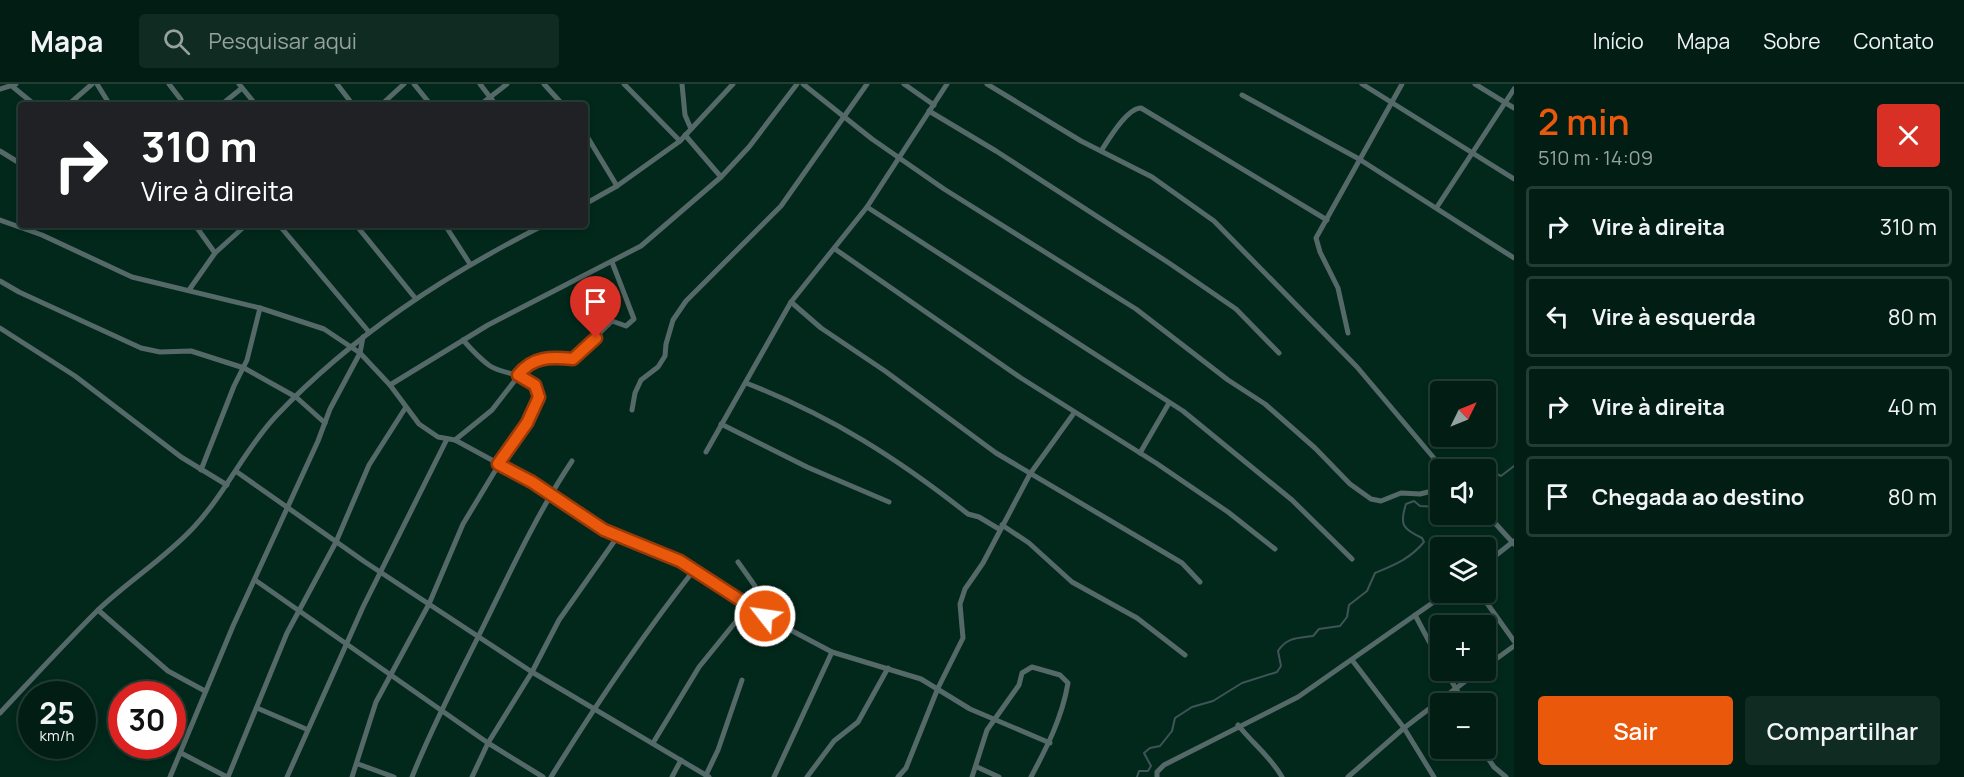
<!DOCTYPE html>
<html lang="pt">
<meta charset="utf-8">
<style>
:root{--surface:#021e14;--page:#102b22;--text:#f1f3f6;--muted:#96a2a0;--line:#233c34;--accent:#ea580c}
body{margin:0;font-family:Manrope,sans-serif;background:var(--page);color:var(--text);height:100vh;display:flex;flex-direction:column;font-size:22px;white-space:nowrap}
*{box-sizing:border-box;margin:0}
p{font-size:20px;color:var(--muted)}
.icon{flex:none;width:33px;height:33px;fill:none;stroke:currentColor;stroke-width:2;stroke-linecap:round;stroke-linejoin:round}
.map{position:relative;flex:1;overflow:hidden}
.drawer{display:flex;flex-direction:column;background:var(--surface);width:450px}
.drawer>*{flex:none}
.hud{position:absolute;left:18px;top:18px;width:570px;height:126px;border-radius:6px;box-shadow:0 3px 9px #0003,0 0 0 2px var(--line);background:#202124;color:#fff;overflow:hidden}
.needle{width:39px;rotate:47deg}
.controls{position:absolute;left:1430px;top:297px;display:grid;gap:12px}
.controls a{display:grid;place-items:center;width:66px;height:66px;border-radius:6px;background:var(--surface);box-shadow:0 3px 9px #0003,0 0 0 2px var(--line);font-size:30px}
.speed{position:absolute;left:18px;top:597px;display:flex;gap:12px;font-size:30px;font-weight:700;text-align:center}
.speed>*{display:grid;place-content:center;width:78px;height:78px;border-radius:50%;background:var(--surface);box-shadow:0 3px 9px #0003,0 0 0 2px var(--line);line-height:1}
.speed small{font-size:15px;font-weight:400}
.speed .limit{border:9px solid #d22;background:#fff;color:#111}
.pin{position:absolute;display:grid;place-items:center;width:51px;height:51px;color:#fff;margin:-62px -26px;border-radius:50% 50% 50% 0;rotate:-45deg;box-shadow:0 0 6px #0007}
.pin .icon{rotate:45deg}
.me{position:absolute;width:66px;margin:-33px;rotate:300deg;stroke-linejoin:round;filter:drop-shadow(0 0 4px #0008)}
.turn{display:flex;align-items:center;gap:21px;height:126px;padding:0 24px;font-size:27px}
.turn .icon{width:78px;height:78px;stroke-width:2.5}
.turn b{display:block;font-size:42px;line-height:51px}
.round{display:grid;place-items:center;flex:none;width:63px;height:63px;border-radius:6px;background:var(--page)}
.headline{display:flex;align-items:center;justify-content:space-between;height:102px;padding:0 24px}
h1{font-size:36px;font-weight:600;line-height:45px;color:var(--accent)}
.action{display:flex;gap:12px;margin-top:auto;padding:12px 24px}
.action a{flex:1;height:69px;border-radius:6px;background:var(--accent);color:#fff;font-size:24px;font-weight:600;line-height:69px;text-align:center}
.action a+a{background:var(--page);color:var(--text)}
ul{padding:0;list-style:none}
li{display:flex;align-items:center;gap:18px;height:81px;margin:0 12px 9px;padding:0 12px;border:3px solid var(--line);border-radius:6px}
li div{flex:1}
li b{display:block;font-size:22px}
li em{font-style:normal}
header{display:flex;align-items:center;gap:36px;box-sizing:border-box;height:84px;padding:0 30px;background:var(--surface);border-bottom:2px solid var(--line)}
header strong{font-size:28px}
nav{display:flex;gap:33px;margin-inline-start:auto;font-size:21px}
.search{width:420px;height:54px;background:var(--page);display:flex;align-items:center;gap:15px;box-sizing:border-box;padding:0 21px;border-radius:6px;color:var(--muted);font-size:22px}
main{display:flex;flex:1;min-height:0}
.map>svg:first-child{display:block}
.lines{fill:none;stroke-linecap:round;stroke-linejoin:round}
.stream{stroke:#405458;stroke-width:2}
.street{stroke:#566969;stroke-width:5}
.route-casing{stroke:#983908;stroke-width:15}
.route{stroke:#ea580c;stroke-width:10}
</style>
<header>
<strong>Mapa</strong>
<div class="search"><svg class="icon" aria-label="search" viewBox="0 0 24 24"><circle cx="10" cy="10" r="6"/><path d="M15 15l6 6"/></svg>Pesquisar aqui</div>
<nav><a>Início</a><a>Mapa</a><a>Sobre</a><a>Contato</a></nav>
</header>
<main>
<div class="map">
<svg width="1514" height="693" viewBox="0 0 1514 693">
<rect width="100%" height="100%" fill="#02281b"/>
<g class="lines">
<g class="stream">
<path d="M1477,386l14,1 10,5 13,-10"/>
<path d="M1137,693l2,-6h9l3,-5 -7,-13 6,-5 10,-2 12,-15 3,-13 17,-11 21,-6 29,-18 35,-11 4,-6 -3,-15c9,-14 20,-13 35,-15l6,-7 21,-3 7,-9 2,-12 18,-14 8,-18c19,-8 35,-14 49,-31l-2,-4c-19,-9 -23,-13 -16,-34l8,-3 6,5 20,1"/>
</g>
<g class="street">
<path d="M97,0l13,21"/>
<path d="M169,0l16,21"/>
<path d="M239,0l17,21"/>
<path d="M337,0l16,21"/>
<path d="M414,0l17,21"/>
<path d="M480,0l16,21"/>
<path d="M544,0l19,21"/>
<path d="M624,0l56,57"/>
<path d="M682,0l3,31 6,14"/>
<path d="M803,0l69,55 72,50 192,120 92,71 37,24 50,44 35,36 21,15 10,2 20,-8 19,1 12,-3 8,-7"/>
<path d="M904,0l30,21"/>
<path d="M987,0l94,57 71,36 62,44 143,146 87,103"/>
<path d="M1362,0l152,95"/>
<path d="M1475,0l39,24"/>
<path d="M13,3l22,18"/>
<path d="M0,5l16,-5"/>
<path d="M1242,11l117,64 155,99"/>
<path d="M68,21l24,-21"/>
<path d="M221,21l21,-17"/>
<path d="M381,21l23,-21"/>
<path d="M480,21l27,-21"/>
<path d="M929,27l67,40 173,112 67,46 43,44"/>
<path d="M585,49l32,53"/>
<path d="M685,51l36,42"/>
<path d="M0,67l21,13"/>
<path d="M1101,67c8,-12 26,-43 40,-43l186,112"/>
<path d="M585,120l32,-18 63,-45 53,-57"/>
<path d="M867,123l316,204 109,89 60,59"/>
<path d="M1437,123l77,-118"/>
<path d="M0,136l42,15 90,42 128,31 64,21 36,24 30,32 29,39 19,13 17,3 59,32 90,58 76,31 69,47 83,44 89,27 49,30 80,34"/>
<path d="M279,141l90,107"/>
<path d="M356,141l60,74"/>
<path d="M445,141l25,39"/>
<path d="M835,165l186,129 135,85 72,49 47,37"/>
<path d="M215,169l31,-28"/>
<path d="M0,197l19,11 122,56 19,4 31,-1 53,17 52,29 29,26"/>
<path d="M189,206l26,-37 -20,-28"/>
<path d="M791,218l30,26 64,43 111,82 186,110 18,19"/>
<path d="M0,244l75,48 106,81 46,28"/>
<path d="M1348,249l-10,-45 -18,-36 -4,-14 86,-154"/>
<path d="M746,299c85,33 151,75 222,131l11,3 20,12"/>
<path d="M390,301l98,-60 153,-79 80,-69 28,-30 48,-63"/>
<path d="M632,326l3,-17 6,-13 17,-13 7,-11 1,-12 7,-24 13,-19 95,-95 86,-122"/>
<path d="M721,340l86,43 82,35"/>
<path d="M455,356l37,-30 38,-49 7,-2h36l39,-38 14,5 8,-7 -22,-57"/>
<path d="M706,368l85,-150 76,-95 80,-123"/>
<path d="M1140,369l29,-50"/>
<path d="M201,386l33,-84 13,-26 13,-52"/>
<path d="M237,388l128,90 167,110 177,105"/>
<path d="M1485,428l29,32"/>
<path d="M1002,441l27,18 43,39 65,36 48,37"/>
<path d="M1441,463l1,1"/>
<path d="M1485,480l29,-23"/>
<path d="M255,496l233,163 55,34"/>
<path d="M1479,508l35,49"/>
<path d="M98,526l70,61 37,20"/>
<path d="M1415,531l25,47"/>
<path d="M1352,576l52,68 30,49"/>
<path d="M1485,583l29,-21"/>
<path d="M1445,586l20,34"/>
<path d="M257,624l49,21"/>
<path d="M0,629c32,-34 64,-69 97,-102 30,-29 67,-52 96,-83 33,-35 51,-78 83,-112 77,-81 169,-141 268,-191"/>
<path d="M1238,641c15,19 33,32 44,52"/>
<path d="M653,659l46,-76 56,-69v-12l-17,-24"/>
<path d="M1481,664l13,19 12,10"/>
<path d="M181,669l46,24"/>
<path d="M358,680l36,13"/>
<path d="M977,683l22,10"/>
<path d="M706,691l12,-25 24,-70"/>
<path d="M170,693l63,-151 85,-185 12,-32 30,-56 3,-16"/>
<path d="M228,693l59,-144 49,-91 33,-77 37,-58"/>
<path d="M287,693l76,-170 84,-168"/>
<path d="M352,693l24,-75 53,-98 34,-80 55,-91 9,-10 12,-26c0,-24 -34,-21 -49,-31 -10,-7 -19,-17 -27,-26"/>
<path d="M412,693c21,-53 48,-103 73,-154 27,-55 53,-111 87,-162"/>
<path d="M472,693l16,-34 44,-71 27,-52 59,-84"/>
<path d="M551,693c44,-71 91,-141 143,-207"/>
<path d="M672,693l9,-17"/>
<path d="M774,693l58,-125"/>
<path d="M807,693l27,-36 24,-19 30,-54"/>
<path d="M898,693l8,-9 32,-80 25,-50 -3,-34 5,-15 18,-26 47,-89 44,-61"/>
<path d="M972,693l15,-47 32,-45 3,-12 10,-6 28,8 8,8c-6,35 -21,64 -37,94"/>
<path d="M1157,693v-5l7,-7 134,-68 150,-105"/>
<path d="M1348,693l56,-49 76,-58"/>
</g>
</g>
<g class="lines">
<defs>
<path id="route" d="M596,254l-23,21c-22,-2 -40,-3 -55,16l17,10 4,12 -12,26 -29,41 34,18 72,48 76,31 85,55"/>
</defs>
<use href="#route" class="route-casing"/>
<use href="#route" class="route"/>
</g>
</svg>
<div class="controls">
<a><svg class="needle" viewBox="-14 -14 28 28"><path d="M0-13l5 13h-10z" fill="#e53935"/><path d="M0 13l5-13h-10z" fill="#96a2a0"/></svg></a>
<a><svg class="icon" aria-label="sound" viewBox="0 0 24 24"><path d="M4 9h4l5-4v14l-5-4H4zM17 9q2 3 0 6"/></svg></a>
<a><svg class="icon" aria-label="layers" viewBox="0 0 24 24"><path d="M12 4l9 5-9 5-9-5zM3 14l9 5 9-5"/></svg></a>
<a>+</a>
<a>−</a>
</div>
<div class="speed"><div>25<small>km/h</small></div><div class="limit">30</div></div>
<div class="pin" style="left:596px;top:254px;background:#d93025"><svg class="icon" aria-label="arrive" viewBox="0 0 24 24"><path d="M6 21V4h12l-3 4 3 4H6"/></svg></div>
<svg class="me" style="left:765px;top:532px" viewBox="-20 -20 40 40"><circle r="17" fill="#ea580c" stroke="#fff" stroke-width="3"/><path d="M0-11L8 9 0 5-8 9z" fill="#fff"/></svg>
<div class="hud">
<div class="turn"><svg class="icon" aria-label="right" viewBox="0 0 24 24"><path d="M7 20v-9h11M14 6l5 5-5 5"/></svg><div><b>310 m</b>Vire à direita</div></div>
</div>
</div>
<section class="drawer">
<div class="headline"><div><h1>2 min</h1><p>510 m · 14:09</p></div><a class="round" style="background:#d93025;color:#fff"><svg class="icon" aria-label="close" viewBox="0 0 24 24"><path d="M6 6l12 12M18 6L6 18"/></svg></a></div>
<ul>
<li><svg class="icon" aria-label="right" viewBox="0 0 24 24"><path d="M7 20v-9h11M14 6l5 5-5 5"/></svg><div><b>Vire à direita</b></div><em>310 m</em></li>
<li><svg class="icon" aria-label="left" viewBox="0 0 24 24"><path d="M17 20v-9H6M10 6l-5 5 5 5"/></svg><div><b>Vire à esquerda</b></div><em>80 m</em></li>
<li><svg class="icon" aria-label="right" viewBox="0 0 24 24"><path d="M7 20v-9h11M14 6l5 5-5 5"/></svg><div><b>Vire à direita</b></div><em>40 m</em></li>
<li><svg class="icon" aria-label="arrive" viewBox="0 0 24 24"><path d="M6 21V4h12l-3 4 3 4H6"/></svg><div><b>Chegada ao destino</b></div><em>80 m</em></li>
</ul>
<div class="action"><a>Sair</a><a>Compartilhar</a></div>
</section>
</main>
